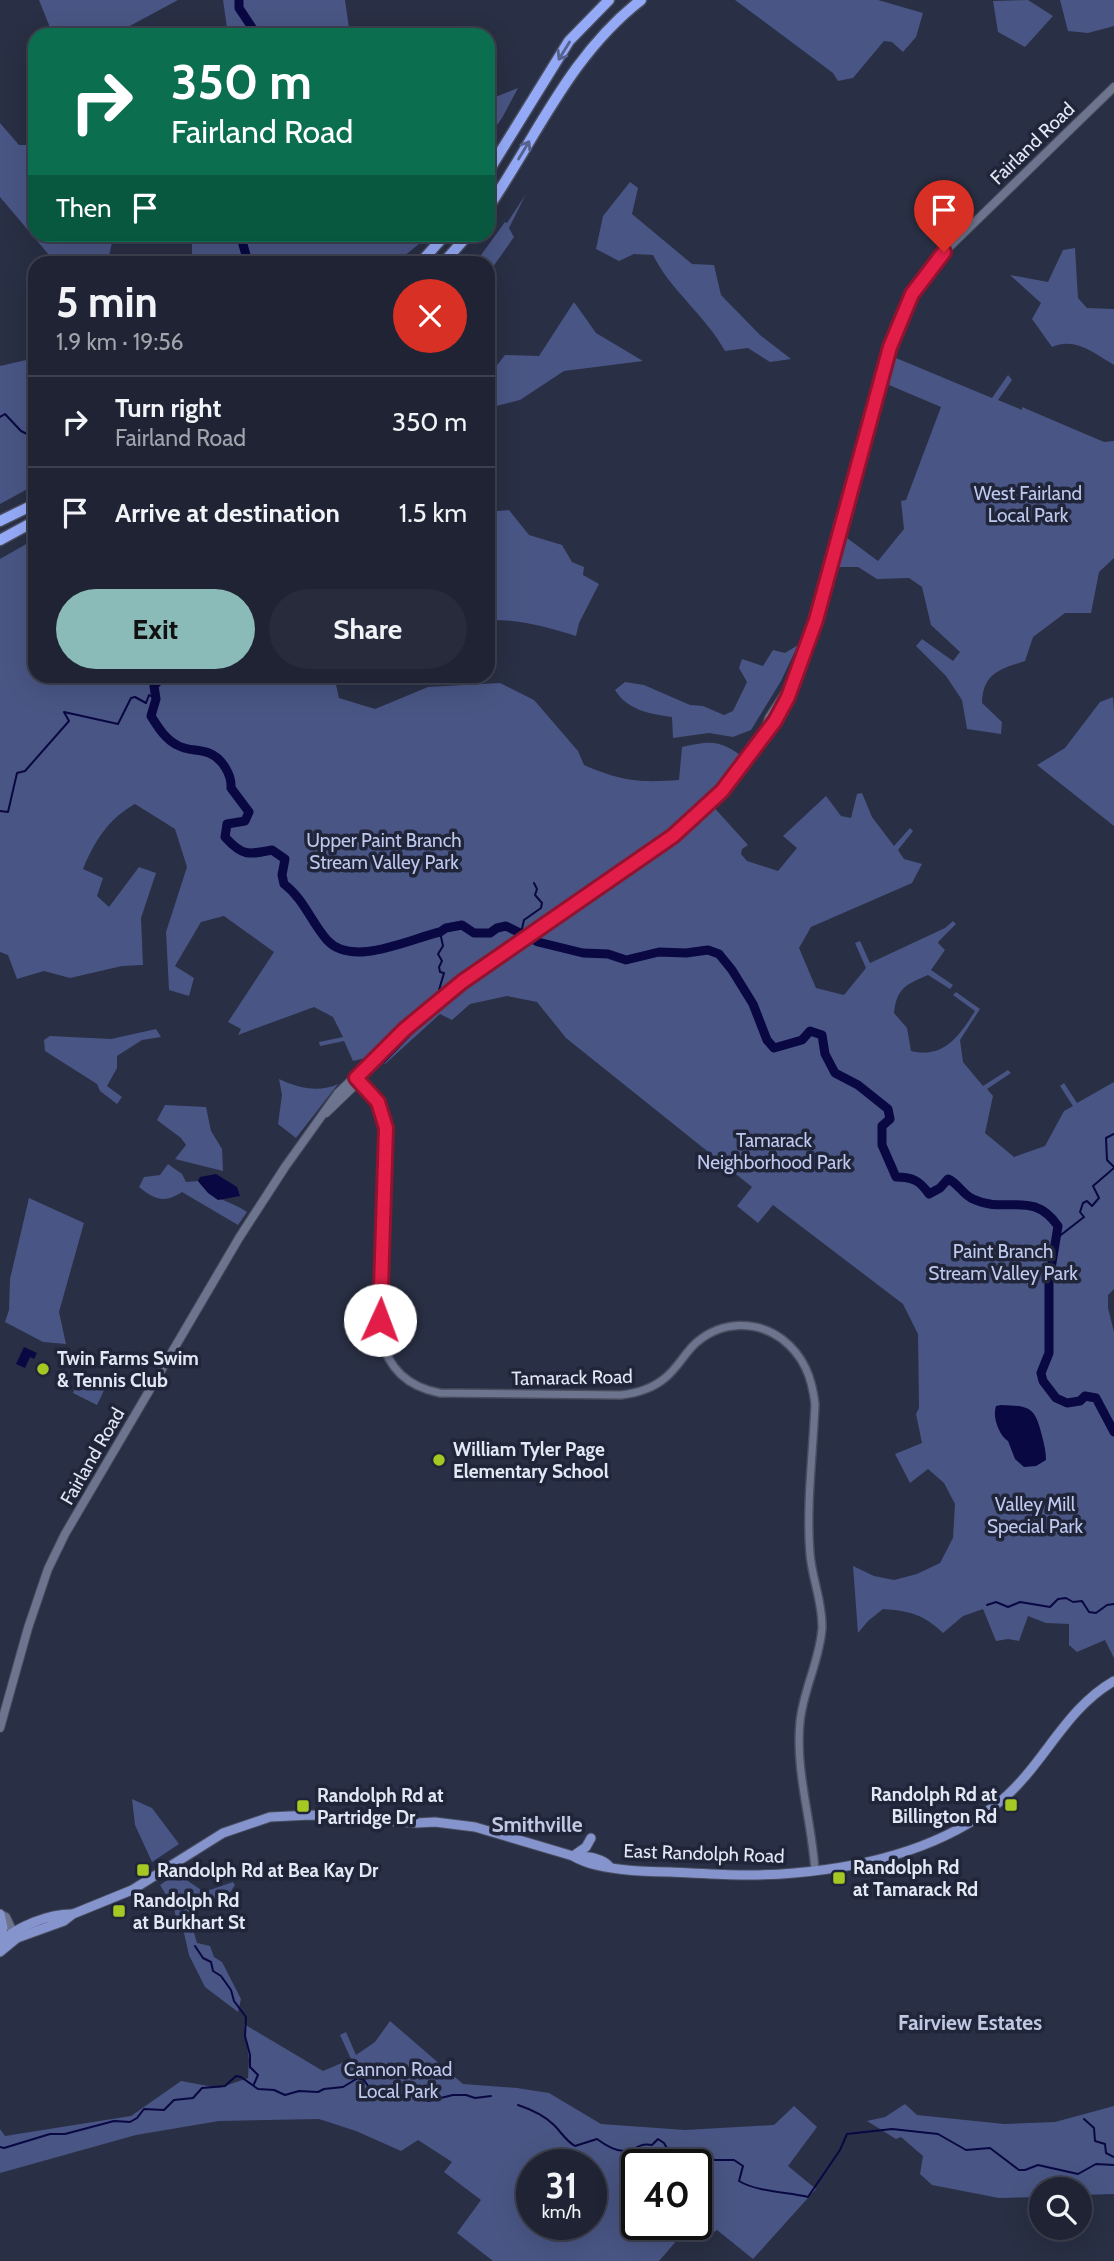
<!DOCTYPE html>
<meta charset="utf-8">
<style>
:root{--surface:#1f2333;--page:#272b3b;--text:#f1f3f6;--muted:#a1a4ac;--line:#3c404e;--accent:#8bbbb9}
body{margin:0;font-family:Cabin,sans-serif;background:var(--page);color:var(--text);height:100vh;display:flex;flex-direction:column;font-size:26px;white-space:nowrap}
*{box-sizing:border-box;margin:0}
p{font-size:23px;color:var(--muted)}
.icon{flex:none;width:38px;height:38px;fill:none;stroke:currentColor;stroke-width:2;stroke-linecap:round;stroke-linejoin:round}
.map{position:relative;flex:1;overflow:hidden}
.side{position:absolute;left:28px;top:256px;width:467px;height:427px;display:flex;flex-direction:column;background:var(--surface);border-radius:21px;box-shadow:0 7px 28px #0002,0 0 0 2px var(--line)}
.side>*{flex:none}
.hud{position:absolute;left:28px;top:28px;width:467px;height:214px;border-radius:21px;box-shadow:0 7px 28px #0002,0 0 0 2px var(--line);background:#0b6e4f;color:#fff;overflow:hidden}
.fabs{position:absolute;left:1029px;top:2177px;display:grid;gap:14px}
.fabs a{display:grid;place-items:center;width:63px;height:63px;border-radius:50%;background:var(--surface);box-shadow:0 7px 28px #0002,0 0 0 2px var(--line);font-size:35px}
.speed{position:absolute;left:516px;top:2149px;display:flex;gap:14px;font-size:35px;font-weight:700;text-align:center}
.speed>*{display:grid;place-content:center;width:91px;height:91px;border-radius:50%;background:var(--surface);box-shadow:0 7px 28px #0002,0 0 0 2px var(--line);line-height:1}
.speed small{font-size:18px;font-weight:400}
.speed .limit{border:4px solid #111;border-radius:10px;background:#fff;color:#111}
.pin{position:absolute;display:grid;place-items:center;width:60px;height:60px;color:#fff;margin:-72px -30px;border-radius:50% 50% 50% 0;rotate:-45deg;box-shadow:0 0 7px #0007}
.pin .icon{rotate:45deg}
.me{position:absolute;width:77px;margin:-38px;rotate:2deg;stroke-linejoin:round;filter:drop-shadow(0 0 5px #0008)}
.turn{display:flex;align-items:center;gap:24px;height:147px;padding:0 28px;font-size:32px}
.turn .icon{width:91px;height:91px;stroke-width:2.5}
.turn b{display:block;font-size:49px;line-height:60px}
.then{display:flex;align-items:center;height:66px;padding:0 28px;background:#0003;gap:14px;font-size:26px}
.round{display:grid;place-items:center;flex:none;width:74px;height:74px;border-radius:37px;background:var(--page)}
.summary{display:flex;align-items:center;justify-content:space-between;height:119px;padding:0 28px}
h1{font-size:42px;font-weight:700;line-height:52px}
.action{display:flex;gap:14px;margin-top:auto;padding:14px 28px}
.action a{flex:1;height:80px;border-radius:42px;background:var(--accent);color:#111;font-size:28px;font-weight:700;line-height:80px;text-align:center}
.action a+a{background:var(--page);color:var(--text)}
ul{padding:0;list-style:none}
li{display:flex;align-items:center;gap:21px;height:91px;padding:0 28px;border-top:2px solid var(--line)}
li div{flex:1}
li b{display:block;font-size:26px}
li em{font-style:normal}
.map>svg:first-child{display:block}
.green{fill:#495584;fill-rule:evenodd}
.water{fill:#090843}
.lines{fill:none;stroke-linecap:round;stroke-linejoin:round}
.stream{stroke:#090843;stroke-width:2}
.river{stroke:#090843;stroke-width:9}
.tertiary-casing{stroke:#484d5f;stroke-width:10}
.secondary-casing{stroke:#484d5f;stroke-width:10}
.primary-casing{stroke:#484d5f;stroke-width:11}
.motorway-casing{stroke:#484d5f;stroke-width:13}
.tertiary{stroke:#6d748d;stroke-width:7}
.secondary{stroke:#6d748d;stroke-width:8}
.primary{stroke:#8594cd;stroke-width:9}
.motorway{stroke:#95aaf7;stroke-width:10}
.oneway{stroke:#55618e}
.route-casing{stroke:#92132f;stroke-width:18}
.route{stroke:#e11d48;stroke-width:12}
.poi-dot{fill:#a5c822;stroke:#202539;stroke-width:2.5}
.labels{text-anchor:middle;stroke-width:7;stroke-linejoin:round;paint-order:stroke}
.street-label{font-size:19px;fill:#e2e7f4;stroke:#202539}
.park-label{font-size:19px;fill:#bec9ef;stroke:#202539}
.poi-label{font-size:19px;font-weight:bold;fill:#e2e7f4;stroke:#202539;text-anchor:start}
.neighbourhood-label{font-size:21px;font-weight:bold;fill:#bfc8e2;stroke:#202539}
</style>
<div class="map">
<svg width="1114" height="2261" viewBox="0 0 1114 2261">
<rect width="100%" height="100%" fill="#292f44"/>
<g class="green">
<path d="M39,0h139l-65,35h-60z"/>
<path d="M223,0h122l5,35h-122z"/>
<path d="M735,0h143l45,13 -7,24 -13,15 -11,-10 -8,-1 -31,37 -15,3 -5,-8z"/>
<path d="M1028,0l25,16 -28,31 -27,-15 -5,-31z"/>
<path d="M1060,0h54v26l-26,7 -20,-2z"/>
<path d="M518,88l-16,30 -14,20v-38z"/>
<path d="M0,123l19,22h16v89l72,1 5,7 -4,20h-53l-55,-65z"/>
<path d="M630,182l8,6 -6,26 60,50 22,1 7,30 39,40 31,24 -21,3 -22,-14 -23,3c-20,-36 -54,-60 -72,-96l-19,-1 -15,7 -23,-12 7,-33z"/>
<path d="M526,194l-17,34 5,9 -26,37v-12h-16l9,-7 24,-33 2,1z"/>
<path d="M403,234l17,9 -23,19h-205v-27z"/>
<path d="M1075,248l3,50 9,10 27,1v56c-21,-12 -38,-28 -62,-18l-20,-28 9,-16 -31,-28 38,7 15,-32z"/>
<path d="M574,302l22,31 47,28 -79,10 -44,29 -32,8v-36l3,1 14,-18 34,1z"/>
<path d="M35,358v127l-35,19v-138z"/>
<path d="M896,358l96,40 16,-23 4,5 -14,20 24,10v-3l82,35 10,-1v117l-15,14 -8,41h-26l-32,24 -8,24c-25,8 -42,12 -43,42l20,19 -1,12 -34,-5 -5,-29 -16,-24 -30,-30 6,-7 31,22 7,-9 -29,-27 -9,-38 -13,-9 -32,1 -19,-12h-19l8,-29 31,23 26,-32 -3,-28 5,-1 35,-93 -52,-22z"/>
<path d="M509,510l20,25 33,10 10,17 12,5 -1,8 16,9 -20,39 -3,13c-30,-9 -57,-17 -88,-16v-108z"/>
<path d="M35,539v137h299l5,22 36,11 53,-22 72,-4 34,17 44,51 6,14c37,16 55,18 95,15l3,-33c31,-7 39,-7 65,13l-37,43 38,42 -6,4 -1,5 6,7 31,10 19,-23 -14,-12 43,-40 15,20 10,2 6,-24 5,-1 10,24 22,29 16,-18 3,3 -15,19 6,9 18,5 -10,19 -101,44 -12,21 17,40 28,7 22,-27 -11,-25 5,-2 10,22 75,-35 8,-7 3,3 -17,17 -1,2 7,7 -14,20 22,15 -3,4 -22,-14c-23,10 -31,13 -34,38l13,15 4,23c33,8 48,-15 64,-40l-22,-16 3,-3 24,17 -20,31 3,22 20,24 25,-16 3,3 -24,16 6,7 -8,37 29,24 31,-11 19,-35 9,-5 -13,-20 4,-3 13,20 37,-21v207l-6,6v13l6,24v326l-9,-18 -28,12 -8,-7v-21l-23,-1 -18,-7 -9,25 -11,-2 -12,2 -13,-32 -20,7 -20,17c-20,-19 -33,-22 -60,-24l-15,12 -10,12 -5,-67 21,10 20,4 23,-6 23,-11 13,-25 2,-34 -11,-21 -16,-14 -18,14 -15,-29 27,-11 -6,-29 3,-6 -1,-74 -15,-30 -130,-99 -15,18 -21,-17 15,-19 -186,-149 -29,-36 -30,-6 -37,8 -18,16 -12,-6 -55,50 -7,-9 -25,6 -9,-20 -24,5 -1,-4 24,-5 -10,-20 -19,-10 -76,28 3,-6 -13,-7 46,-70 -50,-36 -23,6 -26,44 19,12 -5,18 -20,-6 -3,-58 21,-65 -12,-38 -40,-25c-26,14 -41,38 -52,65l20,9 -6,18 12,11 30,-40 17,6 -15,45 2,47 -21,1 -52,12 -26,-7 -27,8 -9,-24 -8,-3v-393z"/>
<path d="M798,645l-17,36 -30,49 -18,7 -24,-4 -36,5 -1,-21c-22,-3 -45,-7 -57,-27l10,-8 19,3 46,20 13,1 21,9 9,-4 14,-29 -8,-14 3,-9 21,7 10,-16 12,3z"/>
<path d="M1113,697l1,13v116l-77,-61 28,-17 35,-46z"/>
<path d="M156,1029l5,8 -19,3 -25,16v12l-10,18 15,11 -5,7 -17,-13 -3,-7 -52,-33 -1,-11 6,-4 61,3z"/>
<path d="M279,1079c19,9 40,14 59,5l-42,54 -18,-14 4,-29z"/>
<path d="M165,1105l41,2 5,24 11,18 1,22 -48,-12 11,-14 -5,-7 -24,-18z"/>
<path d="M168,1164l14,10 4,8 12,-1c16,21 28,17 49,31l-9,13 -56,-33c-18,12 -28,7 -43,-5l5,-10 16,-2z"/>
<path d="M29,1198l55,25 -25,89 7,32 -23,-2 -38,-20 4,-12 1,-31z"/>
<path d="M83,1373l24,11 -10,21 -24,-12z"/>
<path d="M132,1799l20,9 27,36 -27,18 -17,-37z"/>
<path d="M185,1868l3,13 16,11 29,-10 2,3 -12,18 -12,-3 -15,7 -4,19 5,17 13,3 4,11 8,5 19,37 -3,13 -33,-25 -16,-32 -5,-22 -7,-13 -4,-14 -13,-21z"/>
<path d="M390,2021l73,63 54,4 32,5 52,31 84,6 89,-5 20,-19 23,21 -29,39 28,23 -63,70 -36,-29 -18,12 -14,-11 -26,30h-166l-36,-28 24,-33 -37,-28 8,-10 -34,-22 -17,11 -45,-20 -37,-12 -100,2 -83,14 -136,38v-44l5,7 126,-20 50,-35 38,7 29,-10 1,-18 -5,-36 79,47 28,-12 -11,-24 6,-3 10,23 19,-13zM532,2165h60v59h-60zM637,2165h59v59h-59z"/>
<path d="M905,2104l12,11 87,9 51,-2 59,-16v88l-34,1v-6h-39v8l-42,1 -67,-13 -12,-11 3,-18 -22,-19 -5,2 -29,-18 18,-4z"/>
</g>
<g class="water">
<path d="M216,1174l21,13 3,9 -22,4 -10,-7 -10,-12 2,-4z"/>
<path d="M24,1347l13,6 -3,6 -4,-2 -5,11 -9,-4z"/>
<path d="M1001,1405c29,1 34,2 41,31 2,8 4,15 4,24l-10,6 -12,1 -9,-8 -7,-18c-9,-6 -16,-24 -12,-35z"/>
</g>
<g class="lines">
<g class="stream">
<path d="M0,417l5,-3 16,17 14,7"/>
<path d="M0,811l8,1 9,-39 8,-2 44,-50 -5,-9 54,12 13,-26 4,-1 11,6 3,-8 7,4"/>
<path d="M521,933l3,-13 17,-12 1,-5 -7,-8 2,-6 -3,-6"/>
<path d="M439,990l5,-17 -4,-1 -1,-5 3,-6 -4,-7 5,-8 -3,-14"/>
<path d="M384,1062l37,-38 17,-13v-3"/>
<path d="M1114,1167l-7,-7 -1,-22 8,-4"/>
<path d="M1057,1238l27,-21 -4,-5 3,-9 4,-2 5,5 7,-8 -6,-12 21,-18"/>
<path d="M987,1605l9,-3 12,5 12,-5 30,5 8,-8 8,-1 7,4 9,-1 7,11 7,1 11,-8 7,-1"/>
<path d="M195,1946l8,12 8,4 2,9 8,5 10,14 3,11 12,16 -1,19 5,19v12l8,8 -4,9"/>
<path d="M518,2105c12,4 27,11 36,20 8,8 11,15 21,21l22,-7c8,6 22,15 33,11 9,-3 12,-7 22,-5l6,-6 6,4 4,7h12l35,10h19l9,6 -4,15c18,11 49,11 69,16l32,-47 7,-16 45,-5 46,5 28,16 24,-2 29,22h6l13,-5 40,9 18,-10 18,1"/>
<path d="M1084,2119l10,9 1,13 10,3 1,9 8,4"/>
<path d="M0,2147l4,1 46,-14h15l49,-13 16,1 7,-4 7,-9 20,1 10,-10 19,-2 9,-10 23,-2 11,-10 5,1 17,12 16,1 11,5 14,-4 19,1 6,-3 19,-2 15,-9 6,2 4,6c17,3 33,-4 50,1l10,14 25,-6h13l9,3 16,-2"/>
</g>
<g class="river">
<path d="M239,0v8l18,27"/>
<path d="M240,234l8,28"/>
<path d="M163,676l-9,10 2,13 -5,17c7,11 14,23 26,29 10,6 21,4 32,8 13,5 23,22 22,35l18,24 -4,9 -18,3 -2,13c17,19 23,18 47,13l13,9 -3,16 2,9c20,15 27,38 43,56 25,28 82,-1 113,-8l6,-4 16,-3 12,8h16l7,-5 9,-2 32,16 45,11 25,1 18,6 33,-8 27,1 22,-3 11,4 13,16 21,34 14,36 7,8 28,-8 8,-9 12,4 3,19 10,19 23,12 30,24 2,10 -8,7v19l14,32c17,0 24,4 33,17l11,-6 8,-9c10,4 15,16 25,20 34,16 59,-10 85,27l-9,55v72l-8,20 2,8 13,17 11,5 13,-2 5,-5 11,2 18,34"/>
</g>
<defs>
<path id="tertiary" d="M356,1078l22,24 8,26 -5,209c7,32 27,50 59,56l181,2c17,-2 31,-6 44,-17 13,-10 20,-26 32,-36 25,-21 59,-22 85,-3 22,17 30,39 33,65 -2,50 -9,101 -5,150 2,25 13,49 12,74 -2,32 -19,62 -22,94 -5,50 12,99 15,149"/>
<g id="secondary">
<path d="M765,730l4,-12 20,-31"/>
<path d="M326,1113l27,-26 2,-9"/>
<path d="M0,1728l28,-100 20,-59 17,-35 174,-296 46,-71 53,-74 66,-63 43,-36 225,-158 37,-33 38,-43 28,-39 13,-24 3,-13 18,-43 81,-294 22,-53 32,-42 170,-165"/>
<path d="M0,1914l6,3 7,15"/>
</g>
<g id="primary">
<path d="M573,1856l13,-9 5,-9"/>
<path d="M575,1856c11,0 26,1 34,10"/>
<path d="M0,1937l3,-9 -3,-14"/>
<path d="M0,1942c19,-16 48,-28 72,-28"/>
<path d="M0,1952l17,-14 47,-17 9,-7 59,-24 91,-57 47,-16 41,-2 106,8 18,-1 40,5 98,29c21,14 72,16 98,16 41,2 82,5 123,1 71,-6 147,-25 203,-69 46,-36 66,-94 117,-123"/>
</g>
<g id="motorway">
<path d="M488,172l81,-131 40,-41"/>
<path d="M488,208c49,-72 82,-153 153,-208"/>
<path d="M421,262l25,-28"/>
<path d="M444,262l25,-28"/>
<path d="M0,521l35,-17"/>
<path d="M0,540l35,-19"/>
</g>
</defs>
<use href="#tertiary" class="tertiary-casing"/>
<use href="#secondary" class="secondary-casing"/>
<use href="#primary" class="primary-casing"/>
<use href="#motorway" class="motorway-casing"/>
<use href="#tertiary" class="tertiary"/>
<use href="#secondary" class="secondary"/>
<use href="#primary" class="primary"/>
<use href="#motorway" class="motorway"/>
</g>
<defs><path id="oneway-shaft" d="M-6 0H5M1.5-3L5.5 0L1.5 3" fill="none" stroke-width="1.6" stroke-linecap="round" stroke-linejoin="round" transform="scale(1.75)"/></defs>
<g class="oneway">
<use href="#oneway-shaft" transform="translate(564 51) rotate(122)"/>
<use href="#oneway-shaft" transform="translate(524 150) rotate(-59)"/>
</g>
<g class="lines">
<defs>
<path id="route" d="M380,1320l6,-192 -8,-26 -22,-24 48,-48 58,-48 211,-146 49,-45 53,-70 13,-24 28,-77 74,-273 22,-53 32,-42"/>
</defs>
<use href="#route" class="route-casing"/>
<use href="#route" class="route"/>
</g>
<g class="poi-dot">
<circle cx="43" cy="1369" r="7"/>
<circle cx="439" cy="1460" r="7"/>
<rect x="1004" y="1798" width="14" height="14" rx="3.5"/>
<rect x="296" y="1799" width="14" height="14" rx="3.5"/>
<rect x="136" y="1863" width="14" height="14" rx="3.5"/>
<rect x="832" y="1871" width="14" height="14" rx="3.5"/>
<rect x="112" y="1904" width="14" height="14" rx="3.5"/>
</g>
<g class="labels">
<g class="street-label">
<text transform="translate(1032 143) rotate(-44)" y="7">Fairland Road</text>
<text transform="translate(572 1377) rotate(-1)" y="7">Tamarack Road</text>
<text transform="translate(92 1456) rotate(-60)" y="7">Fairland Road</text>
<text transform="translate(704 1853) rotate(2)" y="7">East Randolph Road</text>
</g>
<g class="park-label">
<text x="1028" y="500">West Fairland<tspan x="1028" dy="22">Local Park</tspan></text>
<text x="384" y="847">Upper Paint Branch<tspan x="384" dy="22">Stream Valley Park</tspan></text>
<text x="774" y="1147">Tamarack<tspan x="774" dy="22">Neighborhood Park</tspan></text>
<text x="1003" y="1258">Paint Branch<tspan x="1003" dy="22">Stream Valley Park</tspan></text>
<text x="1035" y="1511">Valley Mill<tspan x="1035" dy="22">Special Park</tspan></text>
<text x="398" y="2076">Cannon Road<tspan x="398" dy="22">Local Park</tspan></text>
</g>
<g class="poi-label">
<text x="57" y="1365">Twin Farms Swim<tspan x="57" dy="22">&amp; Tennis Club</tspan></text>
<text x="453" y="1456">William Tyler Page<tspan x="453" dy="22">Elementary School</tspan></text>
<text x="997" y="1801" text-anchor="end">Randolph Rd at<tspan x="997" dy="22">Billington Rd</tspan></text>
<text x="317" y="1802">Randolph Rd at<tspan x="317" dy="22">Partridge Dr</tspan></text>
<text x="853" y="1874">Randolph Rd<tspan x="853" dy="22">at Tamarack Rd</tspan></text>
<text x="157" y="1877">Randolph Rd at Bea Kay Dr</text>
<text x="133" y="1907">Randolph Rd<tspan x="133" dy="22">at Burkhart St</tspan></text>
</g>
<g class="neighbourhood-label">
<text x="537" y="1832">Smithville</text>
<text x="970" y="2030">Fairview Estates</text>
</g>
</g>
</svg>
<div class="fabs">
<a><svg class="icon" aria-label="search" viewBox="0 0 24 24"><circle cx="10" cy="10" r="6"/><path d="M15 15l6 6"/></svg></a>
</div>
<div class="speed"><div>31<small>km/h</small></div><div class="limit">40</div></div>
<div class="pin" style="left:944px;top:252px;background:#d93025"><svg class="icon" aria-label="arrive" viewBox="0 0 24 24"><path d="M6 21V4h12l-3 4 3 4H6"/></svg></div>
<svg class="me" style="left:380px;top:1320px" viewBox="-20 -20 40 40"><circle r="19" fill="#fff"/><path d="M0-13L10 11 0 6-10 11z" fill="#e11d48"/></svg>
<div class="hud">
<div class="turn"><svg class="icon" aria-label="right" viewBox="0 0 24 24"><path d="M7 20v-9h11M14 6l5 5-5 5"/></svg><div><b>350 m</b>Fairland Road</div></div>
<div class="then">Then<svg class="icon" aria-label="arrive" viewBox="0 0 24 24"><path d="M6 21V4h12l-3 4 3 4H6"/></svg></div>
</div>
<section class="side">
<div class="summary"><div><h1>5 min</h1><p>1.9 km · 19:56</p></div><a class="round" style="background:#d93025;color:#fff"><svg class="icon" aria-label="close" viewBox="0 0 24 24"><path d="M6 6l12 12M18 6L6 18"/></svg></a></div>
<ul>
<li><svg class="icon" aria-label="right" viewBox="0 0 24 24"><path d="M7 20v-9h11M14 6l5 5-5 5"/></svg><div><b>Turn right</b><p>Fairland Road</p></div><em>350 m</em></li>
<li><svg class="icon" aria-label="arrive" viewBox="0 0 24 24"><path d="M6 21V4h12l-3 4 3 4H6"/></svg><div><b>Arrive at destination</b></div><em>1.5 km</em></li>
</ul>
<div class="action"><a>Exit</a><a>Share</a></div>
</section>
</div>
